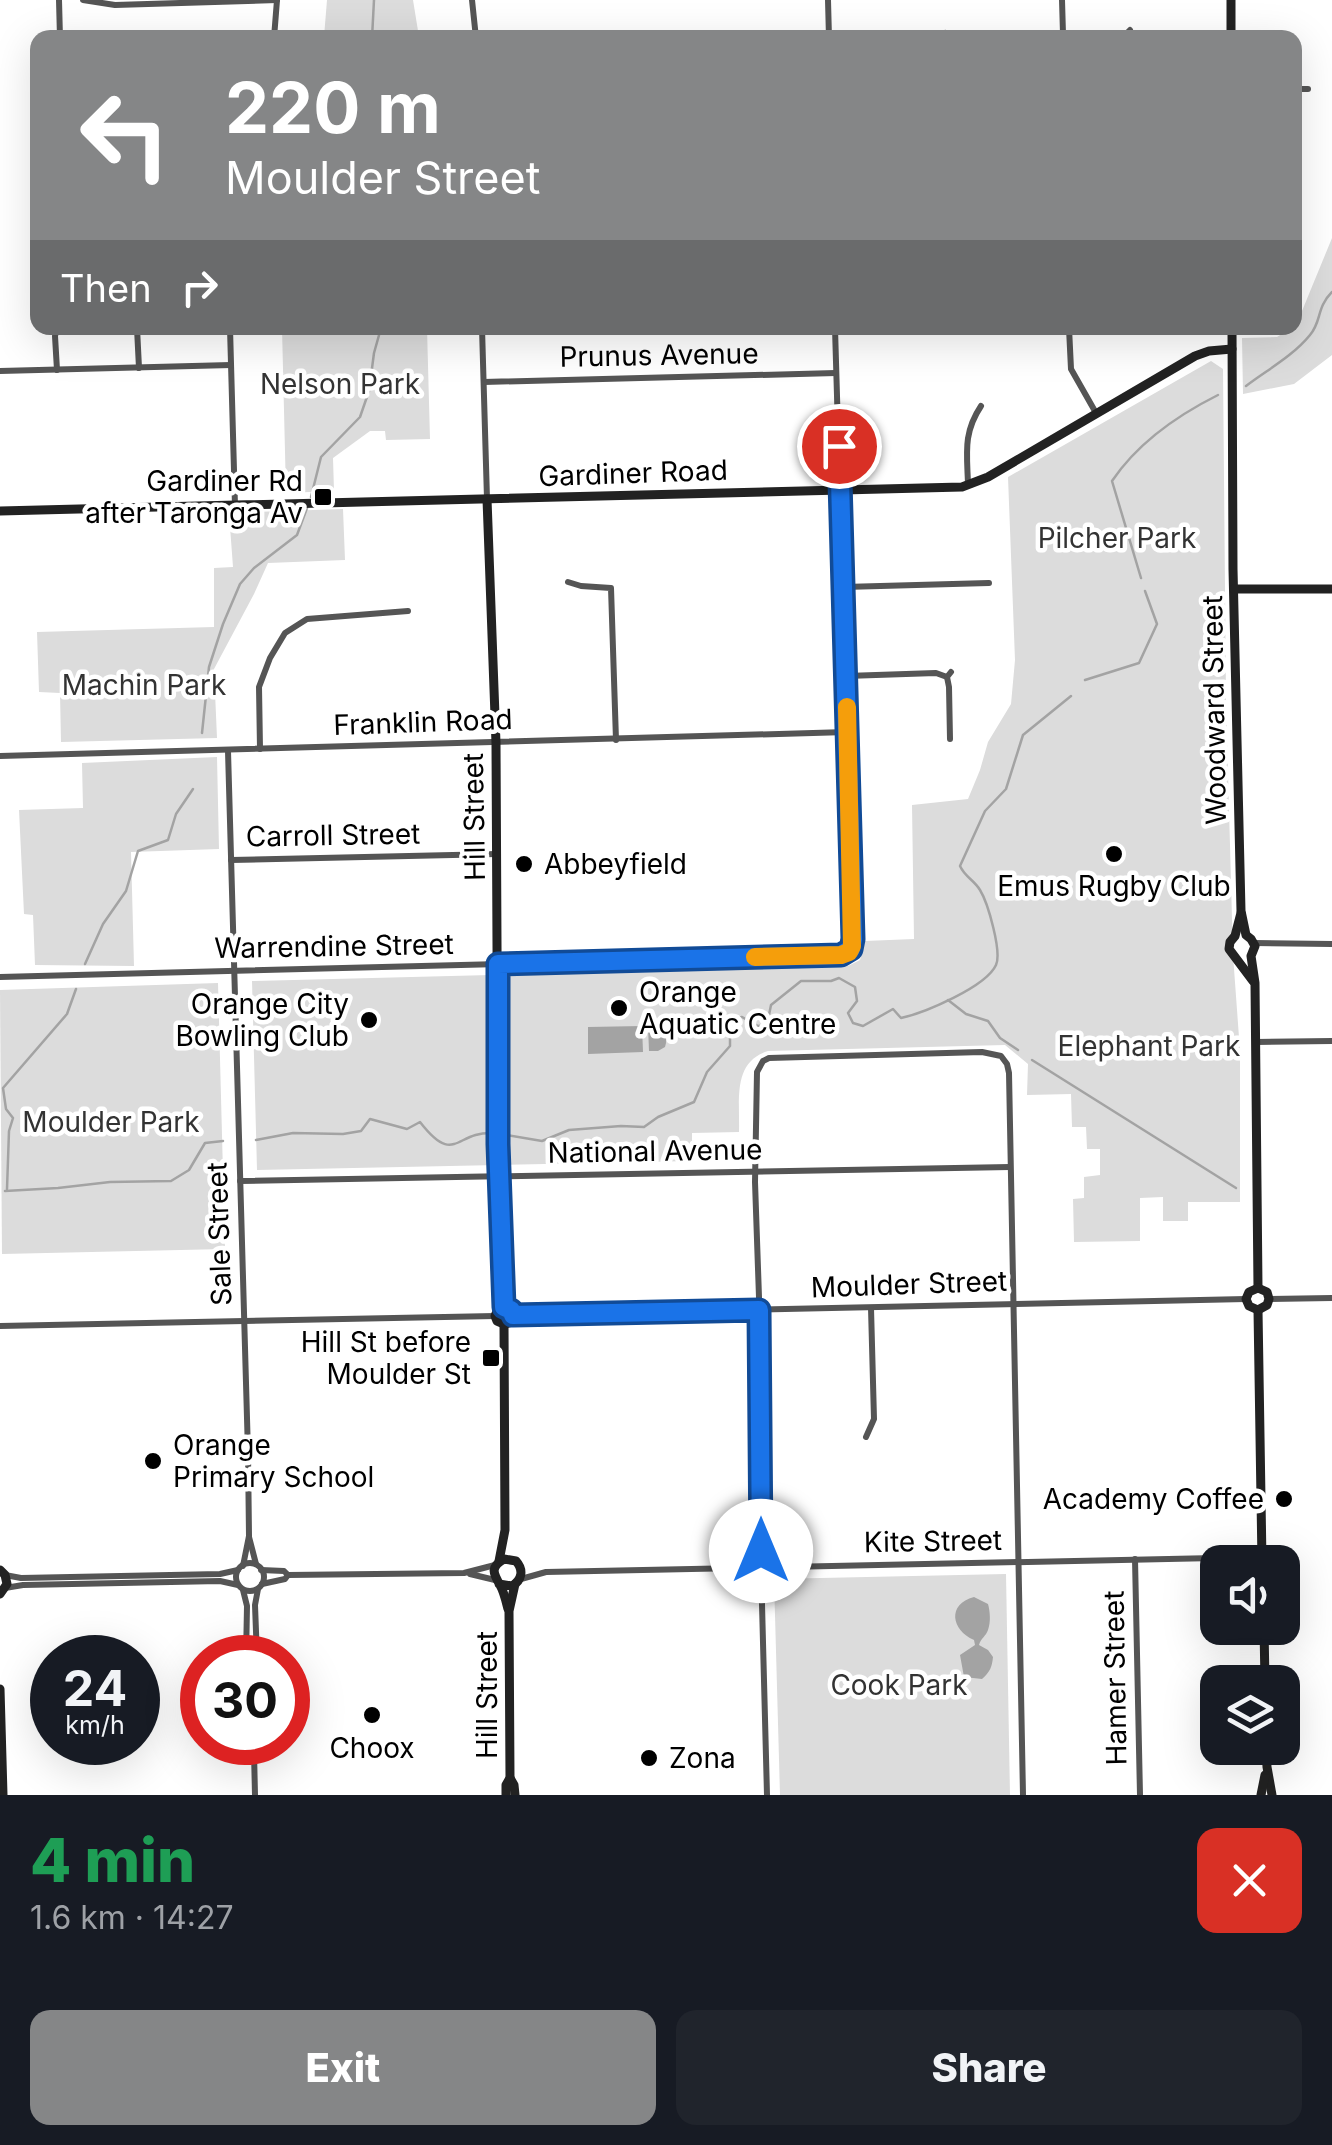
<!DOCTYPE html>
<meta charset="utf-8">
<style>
:root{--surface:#171b24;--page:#20242c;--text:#f1f3f6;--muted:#9ea1a6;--accent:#858687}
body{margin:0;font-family:Inter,sans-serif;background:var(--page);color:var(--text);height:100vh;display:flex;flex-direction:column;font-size:38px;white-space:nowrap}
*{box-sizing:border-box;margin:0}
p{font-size:32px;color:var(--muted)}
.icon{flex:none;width:55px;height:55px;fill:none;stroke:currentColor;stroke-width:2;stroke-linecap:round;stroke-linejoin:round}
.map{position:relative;height:1795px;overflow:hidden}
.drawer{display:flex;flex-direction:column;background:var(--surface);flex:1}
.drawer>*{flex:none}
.top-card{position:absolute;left:30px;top:30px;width:1272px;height:305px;border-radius:20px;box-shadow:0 10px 40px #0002;background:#858687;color:#fff;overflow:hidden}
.tools{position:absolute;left:1200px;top:1545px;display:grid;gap:20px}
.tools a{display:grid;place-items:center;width:100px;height:100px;border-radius:20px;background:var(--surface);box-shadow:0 10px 40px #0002;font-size:50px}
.speed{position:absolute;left:30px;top:1635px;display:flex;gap:20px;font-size:50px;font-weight:700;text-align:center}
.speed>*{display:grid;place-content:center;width:130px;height:130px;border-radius:50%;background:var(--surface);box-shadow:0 10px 40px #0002;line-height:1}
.speed small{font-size:25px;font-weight:400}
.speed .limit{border:15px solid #d22;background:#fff;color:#111}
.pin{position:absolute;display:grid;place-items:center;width:85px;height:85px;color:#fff;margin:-42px;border:5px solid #fff;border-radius:50%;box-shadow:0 2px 10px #0007}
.me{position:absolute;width:110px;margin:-55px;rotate:0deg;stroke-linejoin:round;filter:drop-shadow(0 0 8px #0008)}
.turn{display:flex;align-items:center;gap:35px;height:210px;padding:0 30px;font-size:45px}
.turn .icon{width:130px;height:130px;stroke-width:2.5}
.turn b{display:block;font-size:70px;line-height:85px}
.then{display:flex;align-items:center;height:95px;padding:0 30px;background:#0003;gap:20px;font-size:38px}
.round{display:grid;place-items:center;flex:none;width:105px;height:105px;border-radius:20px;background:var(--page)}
.summary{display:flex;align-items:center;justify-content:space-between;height:170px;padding:0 30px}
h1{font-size:60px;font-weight:800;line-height:75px;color:#1e9e55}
.cta{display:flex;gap:20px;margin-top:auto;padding:20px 30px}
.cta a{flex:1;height:115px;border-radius:20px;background:var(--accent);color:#fff;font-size:40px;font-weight:800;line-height:115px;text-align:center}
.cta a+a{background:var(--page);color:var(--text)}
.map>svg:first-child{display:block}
.green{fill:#dcdcdc}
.water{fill:#a3a3a3}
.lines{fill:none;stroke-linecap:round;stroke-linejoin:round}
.stream{stroke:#a3a3a3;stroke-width:2.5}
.street{stroke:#555;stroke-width:6}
.secondary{stroke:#222;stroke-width:9}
.route-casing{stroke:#114b97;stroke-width:25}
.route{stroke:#1a73e8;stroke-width:18}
.slow{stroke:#f59e0b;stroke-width:18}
.poi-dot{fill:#000;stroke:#fff;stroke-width:4}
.labels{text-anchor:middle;stroke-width:9;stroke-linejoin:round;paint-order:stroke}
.street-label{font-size:28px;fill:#000;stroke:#fff}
.park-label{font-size:28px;fill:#333;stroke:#fff}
.poi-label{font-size:28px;fill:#000;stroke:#fff;text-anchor:end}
</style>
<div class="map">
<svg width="1332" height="1795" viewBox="0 0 1332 1795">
<rect width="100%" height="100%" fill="#fff"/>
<g class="green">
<path d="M327,0h86l6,37h-95z"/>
<path d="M1332,238v117l-38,29 -51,10 -1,-56 35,-1 14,-9h4z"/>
<path d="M282,328h145l3,111 -44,1 -1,-9h-15l-37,27 1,33 -48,2z"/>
<path d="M1211,361l12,8 3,330 7,256 7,96v151h-52v19h-25v-24l-23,1v43l-66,1 -1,-43 11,-1v-21l16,-2v-26h-13l-1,-22h-14l-1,-33 -44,1 1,-31 -23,-19 -237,6c-36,11 -28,49 -29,81l-47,1v28l-435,9 -5,-189 596,-15 12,-6 5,-19 49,-2 -2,-134 56,-6 12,-29 8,-28 23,-38 4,-44 -7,-183z"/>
<path d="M343,509l2,51 -77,3 -14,31 -40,75 3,69 -156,4 -1,-49 -21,-1 -2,-60 177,-5v-59l19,-1 -4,-54z"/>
<path d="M217,757l2,92 -88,3 3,114 -99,-1 -2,-50 -9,-1 -5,-104 64,-2 -1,-45z"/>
<path d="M218,983l7,266 -223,5 -2,-264z"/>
<path d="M1006,1574l4,221h-230l-6,-216z"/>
</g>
<g class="water">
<path d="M657,1025c9,6 11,12 8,22l-7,4h-9l-1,-25z"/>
<path d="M642,1026l1,26 -55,2v-27z"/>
<path d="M974,1597l14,7c2,7 3,18 0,26 -2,6 -7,8 -9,15l9,5 5,7c-1,10 -3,15 -11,22l-18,-2 -4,-22 15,-10 -1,-5c-23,-10 -27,-36 0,-43z"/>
</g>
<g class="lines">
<g class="stream">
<path d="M372,38l2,-38"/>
<path d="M1246,386c21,-16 47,-30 64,-51 12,-14 6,-27 22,-43"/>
<path d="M311,497l10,-40 39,-40 9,-26 5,-38 7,-25"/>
<path d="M1141,578l-29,-97c25,-37 66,-66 106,-86"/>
<path d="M1085,680l54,-17 18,-39 -12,-33"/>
<path d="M202,733l7,-66 14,-43 17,-40 14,-16 43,-33 10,-27"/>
<path d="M85,964l18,-40 23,-33 12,-40 30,-11 8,-26 17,-25"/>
<path d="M948,1000l18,14 22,7 12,17 18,12"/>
<path d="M1032,1060l204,128"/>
<path d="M501,1134l41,7 27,-11 52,-4 23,1 14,-10 36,-15 13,-30 23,-26v-26l12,-3 16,9 9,-1 4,-20 30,-24h30l8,-3 16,9 2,14 -9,12 5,10 10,3 30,-17 8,9c23,-5 85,-31 95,-53 6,-13 -8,-62 -16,-75 -6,-10 -15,-13 -20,-24l25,-55 21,-22 17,-54 48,-39"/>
<path d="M256,1140l37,-7 50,1 18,-3 9,-12 37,10 13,-7c35,45 35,9 73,11"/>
<path d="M7,1189l2,-58 4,-13 -7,-9 -3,-21 64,-74 9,-25"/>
<path d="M5,1191l53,-3 52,-6 61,-1 18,-11 16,-27 18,-2"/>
</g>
<g class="street">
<path d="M59,0l1,38"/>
<path d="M83,0l32,5 162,-5"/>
<path d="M472,0l4,38"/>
<path d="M828,0l1,38"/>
<path d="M1062,0l1,34"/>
<path d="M945,33l3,5"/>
<path d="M274,38l3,-38"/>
<path d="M1021,38l8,-3 81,-2 10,5"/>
<path d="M1122,38l8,-8"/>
<path d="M1295,89h13"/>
<path d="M57,328l-2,8 2,34"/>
<path d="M137,328l2,40"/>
<path d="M230,328l5,178"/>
<path d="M482,328l5,171"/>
<path d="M1069,328l2,41 25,44"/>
<path d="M0,371l231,-6"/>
<path d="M484,382l352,-9"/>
<path d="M968,484c-1,-31 -5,-51 13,-78"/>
<path d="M568,582l13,4 30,2 5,152"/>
<path d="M844,587l145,-4"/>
<path d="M846,676l90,-3 11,4"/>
<path d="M950,739l-1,-52 -2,-10 4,-5"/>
<path d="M260,749l-1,-62 11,-29 15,-25 22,-14 101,-8"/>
<path d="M228,751l20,702 1,83 -6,30"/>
<path d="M0,756l847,-24"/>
<path d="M231,860l266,-6"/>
<path d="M1254,943l78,1"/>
<path d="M0,977l841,-22 8,-4 4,-12 -18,-611"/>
<path d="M1256,1042l76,-1"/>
<path d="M240,1181l770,-14"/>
<path d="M1269,1299l63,-1"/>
<path d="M513,1315l733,-16"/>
<path d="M0,1326l495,-10"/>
<path d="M866,1437l8,-18 -3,-111"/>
<path d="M249,1537l7,27"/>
<path d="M1135,1559l5,236"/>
<circle cx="250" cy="1577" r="14"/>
<path d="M261,1570l23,1 4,4 176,-2 31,-8"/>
<path d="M470,1574l25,6"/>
<path d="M5,1575l16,3 199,-4 18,-4"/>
<path d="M521,1579l25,-7 716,-15"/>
<path d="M262,1584l23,-5 3,-4"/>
<path d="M5,1588l18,-3 197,-4 18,4"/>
<path d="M243,1590l4,16 -1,52"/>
<path d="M257,1658l-2,-53 3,-16"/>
<path d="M249,1742l5,10 1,43"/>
<path d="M254,1752l4,-10"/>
<path d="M767,1795l-6,-229 -1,-240 -5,-144 2,-110 6,-11 6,-3 213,-6 19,4 6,8 2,9 14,722"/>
</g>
<g class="secondary">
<path d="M1231,38v-38"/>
<path d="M1232,328l1,241 8,342 5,24 5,4 4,7 -4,10 4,27 3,305"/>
<path d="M487,499l9,244 2,402 6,162"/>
<path d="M0,511l962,-24 26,-10 207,-121 14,-5 23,-2"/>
<path d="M1234,589h98"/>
<path d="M1241,913l-6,23 -5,6 -1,7 24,32"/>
<path d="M504,1307l5,1 4,7 -4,8 -5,1"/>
<path d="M504,1307l-6,2 -3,7 2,5 7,3"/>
<path d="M1258,1310l4,252"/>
<path d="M1258,1310l-9,-4 -3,-7 3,-7 9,-4"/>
<path d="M1258,1310l9,-5 2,-6 -2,-7 -9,-4"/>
<path d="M499,1561l6,-31 -1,-206"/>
<path d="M0,1570l5,5 2,9 -7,10"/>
<path d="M499,1584l13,2c10,-6 12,-16 4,-25l-12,-2c-14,8 -11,14 -4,26 4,7 6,16 8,24"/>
<path d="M1264,1628l1,54"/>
<path d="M0,1689l3,106"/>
<path d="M1266,1748l1,19 5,28"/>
<path d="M510,1778l4,7 1,10"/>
<path d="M506,1795v-10l4,-7 -1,-167 6,-27"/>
<path d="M1261,1795l4,-20"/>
</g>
</g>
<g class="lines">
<defs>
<path id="route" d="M761,1551l-2,-241 -246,5 -2,-5 -7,-3 -6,-163v-180l343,-9 10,-6 2,-10 -14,-493"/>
</defs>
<use href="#route" class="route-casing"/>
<use href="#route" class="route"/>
<path class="slow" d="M755,957l86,-2 8,-3 3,-6 -5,-239"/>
</g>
<g class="poi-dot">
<rect x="313" y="487" width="20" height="20" rx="5"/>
<circle cx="1114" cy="854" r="10"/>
<circle cx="524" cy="864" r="10"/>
<circle cx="619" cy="1008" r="10"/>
<circle cx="369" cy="1020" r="10"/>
<rect x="481" y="1348" width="20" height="20" rx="5"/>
<circle cx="153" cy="1461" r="10"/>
<circle cx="1284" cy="1499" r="10"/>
<circle cx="372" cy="1715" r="10"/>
<circle cx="649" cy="1758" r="10"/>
</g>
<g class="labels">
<g class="street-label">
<text transform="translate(659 355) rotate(-1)" y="10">Prunus Avenue</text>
<text transform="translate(633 473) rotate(-2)" y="10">Gardiner Road</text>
<text transform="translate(1214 710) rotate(-91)" y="10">Woodward Street</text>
<text transform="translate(423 722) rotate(-2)" y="10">Franklin Road</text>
<text transform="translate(474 817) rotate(-91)" y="10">Hill Street</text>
<text transform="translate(333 835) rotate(-1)" y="10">Carroll Street</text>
<text transform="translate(334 946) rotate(-1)" y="10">Warrendine Street</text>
<text transform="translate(655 1151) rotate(-1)" y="10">National Avenue</text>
<text transform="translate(219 1234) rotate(-92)" y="10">Sale Street</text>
<text transform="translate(909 1284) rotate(-2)" y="10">Moulder Street</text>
<text transform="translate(933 1541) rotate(-1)" y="10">Kite Street</text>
<text transform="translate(1115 1678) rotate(-91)" y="10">Hamer Street</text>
<text transform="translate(487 1695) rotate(-90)" y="10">Hill Street</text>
</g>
<g class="park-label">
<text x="340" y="394">Nelson Park</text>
<text x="1117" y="548">Pilcher Park</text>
<text x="144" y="695">Machin Park</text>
<text x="1149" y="1056">Elephant Park</text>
<text x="111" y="1132">Moulder Park</text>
<text x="899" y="1695">Cook Park</text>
</g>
<g class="poi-label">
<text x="303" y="491">Gardiner Rd<tspan x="303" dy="32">after Taronga Av</tspan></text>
<text x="544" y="874" text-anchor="start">Abbeyfield</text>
<text x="1114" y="896" text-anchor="middle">Emus Rugby Club</text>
<text x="639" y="1002" text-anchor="start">Orange<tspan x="639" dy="32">Aquatic Centre</tspan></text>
<text x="349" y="1014">Orange City<tspan x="349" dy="32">Bowling Club</tspan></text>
<text x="471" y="1352">Hill St before<tspan x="471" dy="32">Moulder St</tspan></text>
<text x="173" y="1455" text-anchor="start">Orange<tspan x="173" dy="32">Primary School</tspan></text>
<text x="1264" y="1509">Academy Coffee</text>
<text x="372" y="1758" text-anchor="middle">Choox</text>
<text x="669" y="1768" text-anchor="start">Zona</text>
</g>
</g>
</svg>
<div class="tools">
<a><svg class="icon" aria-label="sound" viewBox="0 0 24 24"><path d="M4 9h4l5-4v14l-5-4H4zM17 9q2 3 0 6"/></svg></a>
<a><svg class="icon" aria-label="layers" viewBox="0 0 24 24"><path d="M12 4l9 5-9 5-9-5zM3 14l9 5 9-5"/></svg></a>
</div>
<div class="speed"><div>24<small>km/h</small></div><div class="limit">30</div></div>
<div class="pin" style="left:839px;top:446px;background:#d93025"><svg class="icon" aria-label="arrive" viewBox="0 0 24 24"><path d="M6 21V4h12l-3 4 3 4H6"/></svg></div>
<svg class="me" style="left:761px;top:1551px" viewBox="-20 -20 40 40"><circle r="19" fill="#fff"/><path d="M0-13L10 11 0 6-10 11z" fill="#1a73e8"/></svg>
<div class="top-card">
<div class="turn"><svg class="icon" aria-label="left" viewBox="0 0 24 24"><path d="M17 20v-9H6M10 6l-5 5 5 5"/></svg><div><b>220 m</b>Moulder Street</div></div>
<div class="then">Then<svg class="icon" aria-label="right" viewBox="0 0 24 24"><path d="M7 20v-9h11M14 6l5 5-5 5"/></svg></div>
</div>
</div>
<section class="drawer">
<div class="summary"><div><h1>4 min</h1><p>1.6 km · 14:27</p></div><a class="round" style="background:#d93025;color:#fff"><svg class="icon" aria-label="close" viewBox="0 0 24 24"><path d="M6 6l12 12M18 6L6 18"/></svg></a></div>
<div class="cta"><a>Exit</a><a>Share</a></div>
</section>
